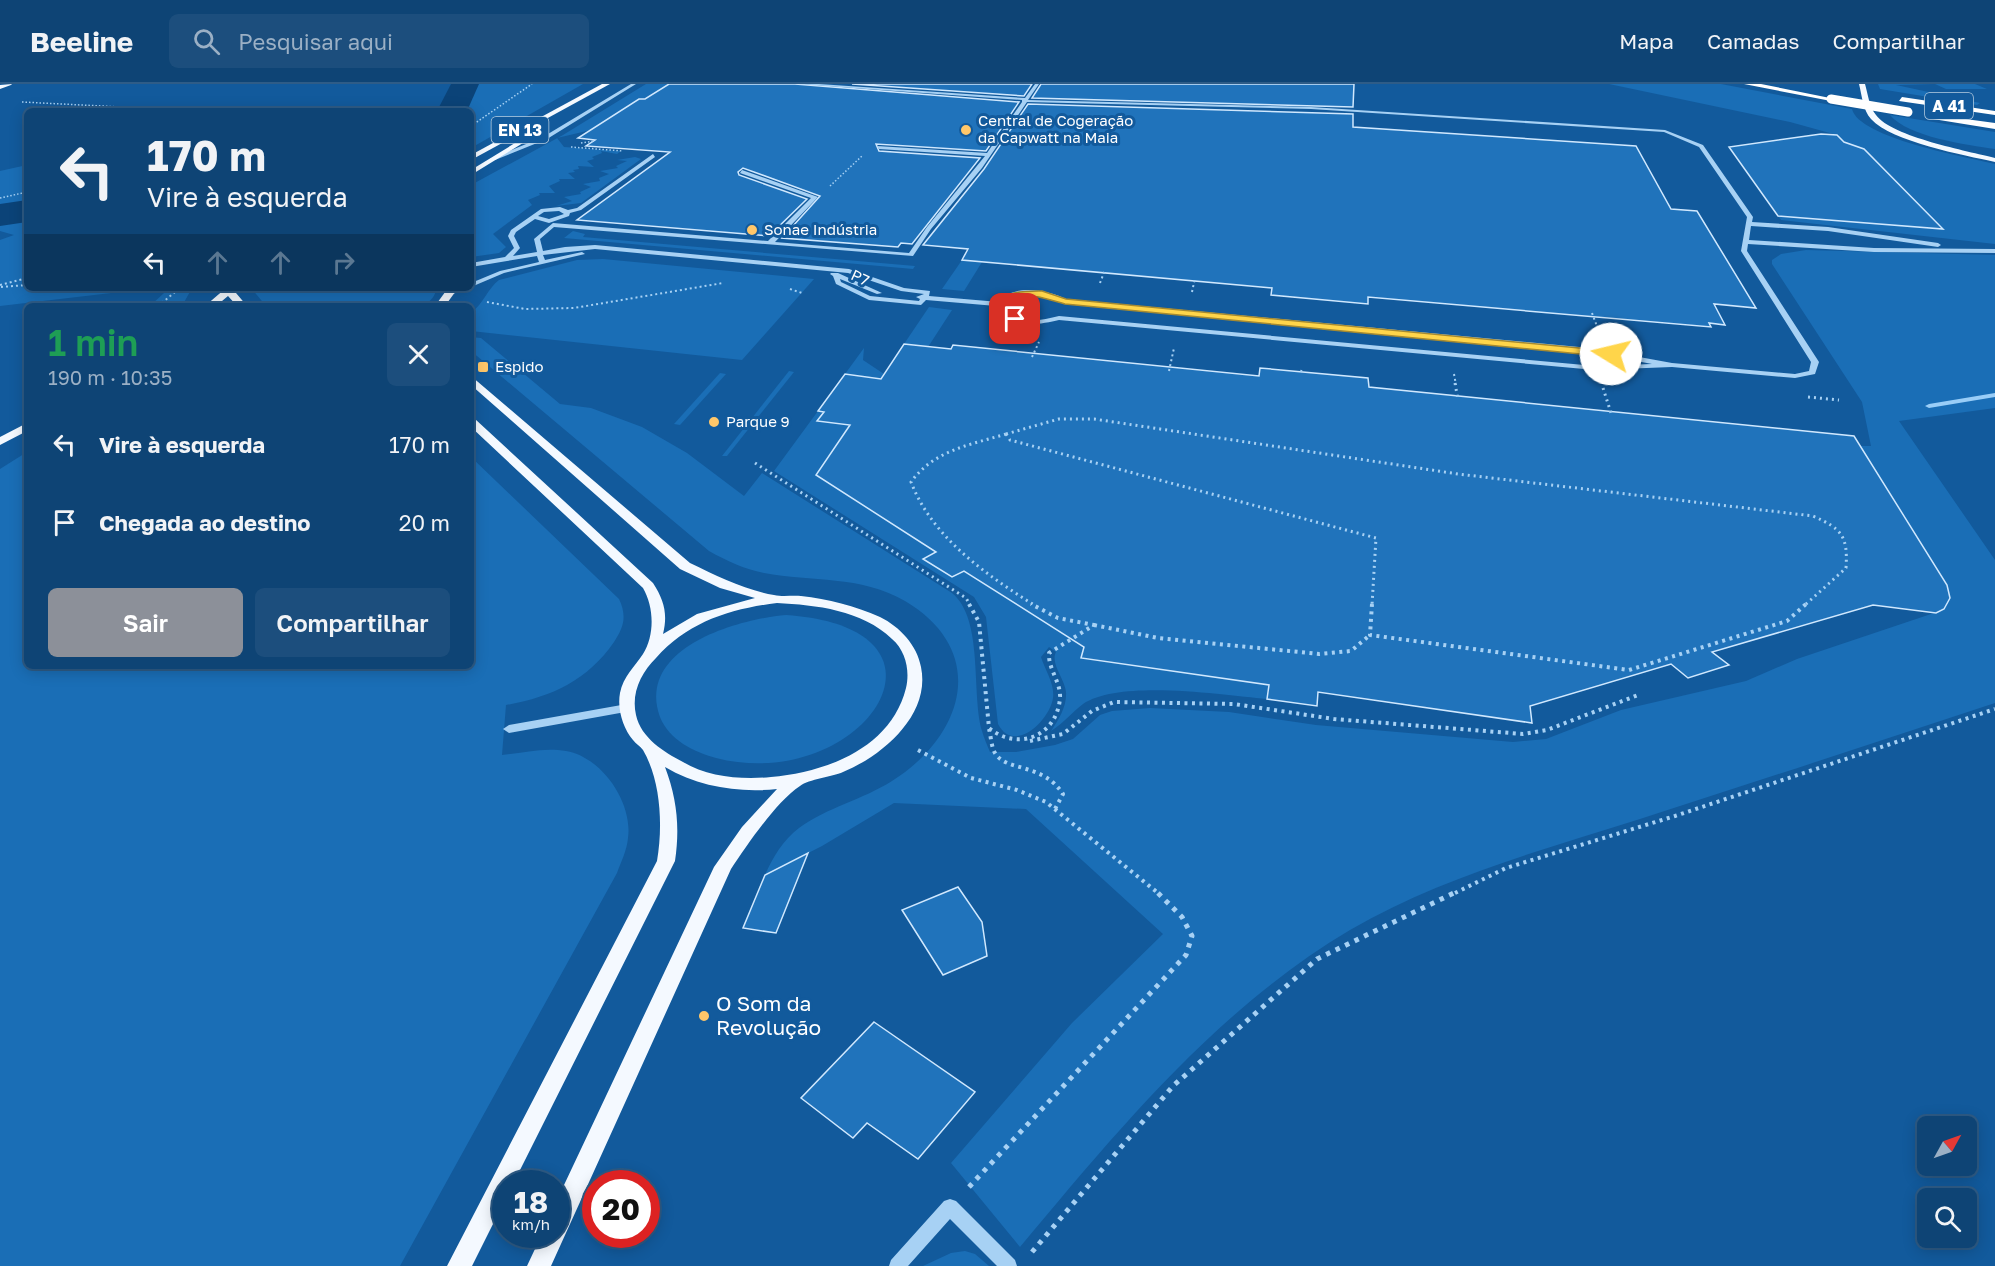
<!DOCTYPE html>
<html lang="pt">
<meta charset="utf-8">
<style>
:root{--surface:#0e4475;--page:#1c4e7d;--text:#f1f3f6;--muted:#9bb0c5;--line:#2e5c87;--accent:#8c9099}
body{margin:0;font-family:"Golos Text",sans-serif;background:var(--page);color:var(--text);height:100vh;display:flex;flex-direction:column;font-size:22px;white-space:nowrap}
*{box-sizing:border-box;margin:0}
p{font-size:20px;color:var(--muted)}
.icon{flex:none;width:33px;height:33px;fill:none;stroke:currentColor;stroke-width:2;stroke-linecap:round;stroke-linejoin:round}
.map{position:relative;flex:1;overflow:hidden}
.sheet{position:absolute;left:24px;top:219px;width:450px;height:366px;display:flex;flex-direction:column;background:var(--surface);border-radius:9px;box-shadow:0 3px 15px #0003,0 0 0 2px var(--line)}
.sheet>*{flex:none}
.hud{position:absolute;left:24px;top:24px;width:450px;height:183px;border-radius:9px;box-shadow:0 3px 15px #0003,0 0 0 2px var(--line);background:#0e4475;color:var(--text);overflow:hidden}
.needle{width:39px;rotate:50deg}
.controls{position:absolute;left:1917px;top:1032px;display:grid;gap:12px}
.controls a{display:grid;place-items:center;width:60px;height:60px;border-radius:9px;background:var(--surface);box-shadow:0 3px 15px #0003,0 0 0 2px var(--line);font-size:30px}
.speed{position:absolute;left:492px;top:1086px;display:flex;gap:12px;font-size:30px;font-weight:700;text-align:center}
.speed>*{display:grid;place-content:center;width:78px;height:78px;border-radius:50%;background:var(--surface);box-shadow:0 3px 15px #0003,0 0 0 2px var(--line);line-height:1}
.speed small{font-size:15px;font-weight:400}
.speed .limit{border:9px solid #d22;background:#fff;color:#111}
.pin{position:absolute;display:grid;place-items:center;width:51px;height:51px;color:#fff;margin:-26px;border-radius:12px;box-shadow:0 3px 9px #0006}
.me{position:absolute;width:66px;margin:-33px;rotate:279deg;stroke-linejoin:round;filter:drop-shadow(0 0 4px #0008)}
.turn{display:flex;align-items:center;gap:21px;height:126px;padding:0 24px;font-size:27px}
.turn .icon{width:78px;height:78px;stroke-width:2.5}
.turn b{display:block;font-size:42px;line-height:51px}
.lanes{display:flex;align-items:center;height:57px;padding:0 24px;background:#0003;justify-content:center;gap:30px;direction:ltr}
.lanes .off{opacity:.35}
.round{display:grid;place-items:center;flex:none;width:63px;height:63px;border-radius:9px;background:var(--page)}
.headline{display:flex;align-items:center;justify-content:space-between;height:102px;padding:0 24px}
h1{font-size:36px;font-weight:600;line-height:45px;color:#1e9e55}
.cta{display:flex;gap:12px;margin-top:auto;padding:12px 24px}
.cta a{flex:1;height:69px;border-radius:9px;background:var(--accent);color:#fff;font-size:24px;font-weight:600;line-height:69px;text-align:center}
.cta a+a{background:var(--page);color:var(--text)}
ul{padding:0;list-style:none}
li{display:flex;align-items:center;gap:18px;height:78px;padding:0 24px}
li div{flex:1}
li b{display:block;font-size:22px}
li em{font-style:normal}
header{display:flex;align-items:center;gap:36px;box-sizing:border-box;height:84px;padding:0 30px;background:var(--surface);border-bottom:2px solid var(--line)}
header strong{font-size:28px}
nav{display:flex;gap:33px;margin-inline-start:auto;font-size:21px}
.search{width:420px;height:54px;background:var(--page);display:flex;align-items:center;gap:15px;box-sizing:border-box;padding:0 21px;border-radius:9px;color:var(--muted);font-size:22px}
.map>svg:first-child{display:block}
.green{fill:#1a6eb6;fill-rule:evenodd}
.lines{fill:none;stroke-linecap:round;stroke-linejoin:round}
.stream{fill:#99cdf7;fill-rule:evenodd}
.river{fill:#0b4378;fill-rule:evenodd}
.building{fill:#2073bb;stroke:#d0e8fe;stroke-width:1.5}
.path-far4{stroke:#a7d1f4;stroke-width:1.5;stroke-dasharray:1.5 2;stroke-linecap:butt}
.path-far3{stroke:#a7d1f4;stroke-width:2;stroke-dasharray:2 3;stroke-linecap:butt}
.path-far2{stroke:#a7d1f4;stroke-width:3;stroke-dasharray:2 4;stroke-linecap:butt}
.path-far1{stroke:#a7d1f4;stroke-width:4;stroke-dasharray:3 4.5;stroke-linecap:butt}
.path{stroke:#a7d1f4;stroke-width:5;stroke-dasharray:4.5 6;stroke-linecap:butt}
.minor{fill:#a7d1f4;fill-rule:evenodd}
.major{fill:#f4f9ff;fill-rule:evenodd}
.highway{fill:#fff;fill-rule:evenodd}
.highway-bridge{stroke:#fff;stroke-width:9}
.route{fill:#ffd54a;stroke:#a68a30;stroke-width:1.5}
.poi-dot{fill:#ffc76a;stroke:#125a9c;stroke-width:2}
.labels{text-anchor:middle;stroke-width:6;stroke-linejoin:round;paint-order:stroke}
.far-poi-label{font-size:15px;fill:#fff;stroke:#125a9c;text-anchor:start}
.far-street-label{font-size:15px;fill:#fff;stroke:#125a9c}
.shield{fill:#125a9c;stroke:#b8cee1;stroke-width:1.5}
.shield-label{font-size:16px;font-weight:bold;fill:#fff}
.near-poi-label{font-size:21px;fill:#fff;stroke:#125a9c;text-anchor:start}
</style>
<header>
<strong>Beeline</strong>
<div class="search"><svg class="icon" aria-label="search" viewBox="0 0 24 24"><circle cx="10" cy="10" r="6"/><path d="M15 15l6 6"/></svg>Pesquisar aqui</div>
<nav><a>Mapa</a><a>Camadas</a><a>Compartilhar</a></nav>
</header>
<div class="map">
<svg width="1995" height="1182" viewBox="0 0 1995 1182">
<rect width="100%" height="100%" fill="#125a9c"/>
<g class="green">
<path d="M473,0h110l-112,64v-37h-14l6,-3z"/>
<path d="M646,0h23l-78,46 -34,8 7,9 57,4 -4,3 -16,-3 1,2 -10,4 2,2 -7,2 7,6 -16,-1 1,3 -6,1 2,2 -7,1 7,6h-16l1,2 -11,5 6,7h-16l1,2 -12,5 4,5 -39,29 13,13 -7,6 -28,4v-72l92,-50z"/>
<path d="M1609,0h112l131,25c7,29 114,48 143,55v80l-214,-24 -3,-4 164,12 -57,-58 -15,-1 -33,-34 -47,-13z"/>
<path d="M1878,0h97l12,5h-41l-11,-5 -39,1 84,18 -3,2 -97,-16z"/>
<path d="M1890,31l105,17v17c-28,-4 -87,-12 -105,-34z"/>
<path d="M635,73l6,2 -60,44 -25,3 16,-5 -8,-4 17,-3 -1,-2 11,-5 -8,-3 17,-3 -1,-3 10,-4 -9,-3 18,-3 -2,-2 11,-5 -10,-1z"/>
<path d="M27,81v43l-27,9v-46z"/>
<path d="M27,130v74h165l-10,18h-32l14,-13 -10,-5 -154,18v-66l14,-5 -14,-4v-10z"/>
<path d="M573,147l12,3 -2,3 332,29 -2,3 -349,-31z"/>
<path d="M1806,166l189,5v153l-96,13 96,139v143c-118,39 -237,78 -355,116 -98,31 -201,59 -290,111 -133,79 -232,200 -330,317l-69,-84 121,-140 91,-89 -137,-125 -132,-6 -72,43 -57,29c8,-18 18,-35 34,-47 29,-21 63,-28 93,-47 73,-46 97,-130 13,-180 -45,-26 -93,-19 -141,-28 -20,-4 -37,-12 -55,-22l-238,-200v-14l10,1 79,66 31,4 51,19 45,26 57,43 18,-23 190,120c32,26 19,100 30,138 2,7 5,14 8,21h26l39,-7 18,-6 27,-24 12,-4 38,-3 79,4 87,13 197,17 33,-3 75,-29 125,-29 51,-22 137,-46 -37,-5 -15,-25 -22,-2 13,24 -343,101 -36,-13 4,25 -229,-35 -2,16c-44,-4 -147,-20 -184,5 -11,8 -19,19 -32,27 8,-12 16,-25 15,-39 -1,-13 -16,-28 -10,-40l-7,-5 -8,10c4,13 14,27 12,41 -3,22 -39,57 -55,26l-12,-107 -12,-20 -200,-126 44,-60 20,2 25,-36 -18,-3 19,-26 -1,12 21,14 15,-22 545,90 427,4 -9,-44 -90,-138v-4l9,-6zM941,466l28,18 -17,9 -28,-18zM1118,556l-6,23 -31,-5 5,-15z"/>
<path d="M603,175l211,20 -72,81 -271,-29v-18c13,-10 17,-25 28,-33l78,-20z"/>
<path d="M962,176l20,2 -18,29 -22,-2z"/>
<path d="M251,204h185c0,8 -6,13 -12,18h-158z"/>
<path d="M929,223l23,3 -24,37 -24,-3z"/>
<path d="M789,287l5,1 -67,84h-5z"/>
<path d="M720,289l6,1 -46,51 -6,-1z"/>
<path d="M27,368v214h444v-209l148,142c8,17 5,28 -5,43 -27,39 -63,55 -108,63l-4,50c21,-2 42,-8 64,-4 36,6 67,52 62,87 -1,12 -7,24 -11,35l-217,393h-400v-797z"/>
<path d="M786,531c190,13 76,180 -70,143 -22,-6 -47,-18 -56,-41 -25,-69 78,-98 126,-102z"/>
<path d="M965,1167l10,3 14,12h-66l28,-13z"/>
</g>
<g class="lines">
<path class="stream" d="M1995,309v4l-66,11 -4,-2 4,-2z"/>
<g class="river">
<path d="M451,0h28l-12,27h-30z"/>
<path d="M27,116v22l-27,4v-22z"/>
</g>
</g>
<g class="building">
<path d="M669,0h126l224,18 -33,49 -110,-7 3,7 101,7 -68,86 -11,-1 -3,4 -116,-9 38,-42 -77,-28 -5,4 1,3 68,24 -38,37 -192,-16 93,-68 -84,-6 9,-6 -17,-2 61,-39h6z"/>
<path d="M852,0h180l-8,12z"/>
<path d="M1041,0h313l-1,23 -321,-9z"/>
<path d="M1028,20l325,10v13l283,19 35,63 26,2 59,97 -42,-4 11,21 -16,-2 2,4 -343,-30v7l-97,-9 1,-7 -310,-28 6,-11 -45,-4 61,-76z"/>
<path d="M1821,50l16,1 7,7 20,7 79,80 -165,-13 -49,-69z"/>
<path d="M904,260l47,5 2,-4 306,31 1,-8 108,10 1,9 485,49 93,149 3,13 -6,11 -8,4 -63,-8 -161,47 17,13 -41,13 -17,-14 -141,42 2,17 -214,-31 -1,14 -50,-7 2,-14 -188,-27 3,-11 -120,-76 -12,6 -29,-18 13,-7 -120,-77 34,-50 -33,-4 7,-9 -6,-1 27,-37 36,5z"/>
<path d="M808,769l-32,80 -33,-5 22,-53z"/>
<path d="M958,803l24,35 5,34 -44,19 -41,-65z"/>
<path d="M874,938l101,70 -57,67 -51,-36 -14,15 -52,-40z"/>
</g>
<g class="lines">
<g class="path-far4">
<path d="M22,18l179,9"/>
<path d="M354,27h21"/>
<path d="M471,42l61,-42"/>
<path d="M581,59l13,-2"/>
<path d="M571,63l52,4"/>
<path d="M830,102l32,-30"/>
<path d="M0,114l27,-6"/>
</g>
<g class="path-far3">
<path d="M1100,199l5,-13"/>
<path d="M0,201l27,-7"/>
<path d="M1,203l26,-2"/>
<path d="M790,205l12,4"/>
<path d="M1192,208l3,-14"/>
<path d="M487,218l38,7 49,-1 149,-25"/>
<path d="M158,222l22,-18"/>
<path d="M1592,229l6,16"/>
<path d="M1032,273l7,-15"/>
<path d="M1169,287l5,-23"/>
<path d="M1301,288l1,-4"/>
<path d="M1454,290l2,11"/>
</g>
<g class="path-far2">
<path d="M1455,299l3,17"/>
<path d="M1603,304l9,28"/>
<path d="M1808,313l31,3"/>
<path d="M1006,350l4,6 366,98 -4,67"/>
<path d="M1006,350c-36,11 -72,16 -95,48 21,55 74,92 123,123"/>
<path d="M1006,350l53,-15h35l364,55 355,42c29,13 35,20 33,52l-41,37"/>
<path d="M755,379l211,135 4,7"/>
</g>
<g class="path-far1">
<path d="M969,520l10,18 10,106c29,24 68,8 71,-30 1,-16 -12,-29 -11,-45l45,-28 -36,-7 -27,-14"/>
<path d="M1372,520l-2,31 259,35 158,-49 19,-17"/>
<path d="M1094,541l64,13 161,16 32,-3 19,-16"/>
<path d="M989,645c2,7 2,17 6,24 11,19 47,9 68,41l-8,15"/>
<path d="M1030,657l33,-7 29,-23 22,-9 120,2 100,15 189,15 24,-4 91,-35"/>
<path d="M918,666l53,28 46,12 29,12 112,91"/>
<path d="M1455,809l51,-25 169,-52 320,-107"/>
</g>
<g class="path">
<path d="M969,1103l217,-232 6,-19 -10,-19 -26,-26"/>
<path d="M1032,1168l141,-166 144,-127 141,-68"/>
</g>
<g class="minor">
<path d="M631,0h5l-89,55 -52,21 -5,-1 53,-22z"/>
<path d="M797,0h22l206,14 10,-14h4l-11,16 283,7 354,23 38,15 50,72 -1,5 76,5 110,16 3,2 -3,2 -110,-16 -77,-5 -2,14 125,8 121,1v4l-121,-1 -126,-8 -1,7 72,111 -4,12 -20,4 -123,-11 -77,3 -536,-50c-20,5 -55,10 -63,-14l-70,-6 -5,5 -52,-5 -33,-16 -3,-8 -3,-2 1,-1h7l44,20 -5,1 -37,-15 1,3 29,14 49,5 1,-2 -4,-2 8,-3 -23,-3 -53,-18 -253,-24 -52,6 2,5 37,-8 3,2 -81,19 -33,14v-4l29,-12 39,-9 -2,-6 -66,11v-4l34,-6 9,-9 -6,-12 3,-6 30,-21 19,-2 8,3 9,-2 76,-54 2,3 -74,53 -11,3 -1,3 -20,7 -14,-4 -19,13 -2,4 6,12 -7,8 24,-4 -3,-13 19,-16 215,18 43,-43 -71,-25 2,-3 76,27 -43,45 134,11 18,-26 58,-71 -106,-7 -2,-3 110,7 35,-51v-2zM1027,18l284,7 353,23 35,15 48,70 -6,34 70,111 -2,9 -14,3 -123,-11 -82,-15 -524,-49c-18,-9 -53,-16 -67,3l-70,-6 1,-5 -26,-3 -55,-19 -254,-24 -30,2 -22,4 -3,-12 14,-12 359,29 18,-27 51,-61zM559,127l5,3 -15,5 -11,-3 6,-4zM1029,210l19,2 17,7 525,49 62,12 -57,2 -536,-50c-19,5 -44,9 -57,-9 7,-10 15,-12 27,-13z"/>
<path d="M458,204h9l-14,6 -5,-1z"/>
<path d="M627,620l4,1 1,3 -1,3 -122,22 -6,-4 6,-4z"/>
<path d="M950,1115l6,2 59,59 2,6h-20l-47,-47 -42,47h-19l2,-6 53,-59z"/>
</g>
<g class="major">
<path d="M12,0l-1,1 -11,4v-4z"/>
<path d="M602,0h8l-139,76v-5z"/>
<path d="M1859,0h6c3,10 4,23 11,31 16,22 92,36 119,43v4c-31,-7 -103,-20 -124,-43 -8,-9 -9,-23 -12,-35z"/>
<path d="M538,45l6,1 -73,45v-5z"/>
<path d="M226,204h10v5l11,13h-10l-9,-10 -12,10h-11z"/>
<path d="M448,204h10l-13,18h-10z"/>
<path d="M471,292l219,187c27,13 55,27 84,32 9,2 19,0 27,1 27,3 54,10 79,21 20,10 37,28 41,50 10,48 -39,89 -78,105 -11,5 -34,7 -43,14 -24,16 -53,59 -69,83l-180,397h-24l15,-32h14v-32l158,-335 28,-40 35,-38c-38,4 -78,-2 -112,-22 12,32 15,60 10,94l-162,323h-7v14l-34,68h-25l210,-405c6,-35 4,-80 -14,-111 -3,-4 -7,-6 -10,-10 -10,-12 -16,-31 -13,-47 3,-16 15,-27 23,-39 12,-19 11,-47 0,-66l-172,-161v-9l4,1 178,164c11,17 15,31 10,51l34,-20 58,-16 -35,-10 -40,-19 -209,-184zM777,519c39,2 85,7 115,36 14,12 18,32 14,49 -15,60 -79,84 -135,89 -29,3 -63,0 -88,-15 -19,-10 -42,-24 -47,-47 -5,-22 5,-42 20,-57 32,-36 74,-49 121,-55z"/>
<path d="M27,339v8l-27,14v-8z"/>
</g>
<g class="highway">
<path d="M1744,0h17l74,15 -4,2z"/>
<path d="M1902,13l93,14v4l-96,-14z"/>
<path d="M1936,31l59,8v6l-62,-10z"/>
</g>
<path class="highway-bridge" d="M1831,15l77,13"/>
</g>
<path class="route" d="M1042,207l24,8 545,52 4,3 -4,3 -546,-53c-19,-5 -48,-17 -62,3 5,6 12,7 16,12l-4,3 -12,-4 -9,-10c12,-18 29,-17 48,-17z"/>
<g class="poi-dot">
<circle cx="966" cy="46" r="6"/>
<circle cx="752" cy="146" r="6"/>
<rect x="477" y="277" width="12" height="12" rx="3"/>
<circle cx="714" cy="338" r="6"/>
<circle cx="704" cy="932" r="6"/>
</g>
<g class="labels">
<g class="far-poi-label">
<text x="978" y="42">Central de Cogeração<tspan x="978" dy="17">da Capwatt na Maia</tspan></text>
<text x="764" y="151">Sonae Indústria</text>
<text x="495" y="288">Espido</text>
<text x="726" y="343">Parque 9</text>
</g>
<g class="far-street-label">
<text transform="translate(860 194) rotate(25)" y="5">P7</text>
</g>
<g class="shield">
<rect x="1925" y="9" width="48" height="26" rx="4.5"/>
<rect x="491.5" y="33" width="57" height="26" rx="4.5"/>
</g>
<g class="shield-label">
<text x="1949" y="28">A 41</text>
<text x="520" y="52">EN 13</text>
</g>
<g class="near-poi-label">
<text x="716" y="927">O Som da<tspan x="716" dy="24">Revolução</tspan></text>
</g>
</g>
</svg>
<div class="controls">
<a><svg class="needle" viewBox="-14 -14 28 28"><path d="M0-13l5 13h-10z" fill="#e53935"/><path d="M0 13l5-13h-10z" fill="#9bb0c5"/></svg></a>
<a><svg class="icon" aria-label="search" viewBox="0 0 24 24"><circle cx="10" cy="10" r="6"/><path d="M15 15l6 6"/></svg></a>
</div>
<div class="speed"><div>18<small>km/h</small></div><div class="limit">20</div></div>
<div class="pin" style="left:1015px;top:235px;background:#d93025"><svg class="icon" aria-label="arrive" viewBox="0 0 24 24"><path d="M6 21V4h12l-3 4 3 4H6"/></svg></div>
<svg class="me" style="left:1611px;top:270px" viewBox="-20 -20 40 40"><circle r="19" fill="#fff"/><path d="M0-13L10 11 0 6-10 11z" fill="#ffd54a"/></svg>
<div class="hud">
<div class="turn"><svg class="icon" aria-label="left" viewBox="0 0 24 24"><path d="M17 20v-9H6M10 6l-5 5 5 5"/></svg><div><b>170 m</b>Vire à esquerda</div></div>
<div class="lanes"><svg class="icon" aria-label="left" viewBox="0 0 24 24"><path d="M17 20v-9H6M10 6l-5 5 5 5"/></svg><svg class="icon off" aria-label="ahead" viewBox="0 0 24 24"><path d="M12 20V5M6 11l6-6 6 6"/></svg><svg class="icon off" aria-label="ahead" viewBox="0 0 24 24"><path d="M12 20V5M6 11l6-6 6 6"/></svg><svg class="icon off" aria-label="right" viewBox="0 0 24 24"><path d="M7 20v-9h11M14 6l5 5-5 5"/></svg></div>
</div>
<section class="sheet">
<div class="headline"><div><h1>1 min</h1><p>190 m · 10:35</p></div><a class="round"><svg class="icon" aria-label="close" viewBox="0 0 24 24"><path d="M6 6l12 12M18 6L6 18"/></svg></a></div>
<ul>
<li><svg class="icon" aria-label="left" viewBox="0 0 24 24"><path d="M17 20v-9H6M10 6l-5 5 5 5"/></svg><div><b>Vire à esquerda</b></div><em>170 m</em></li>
<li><svg class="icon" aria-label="arrive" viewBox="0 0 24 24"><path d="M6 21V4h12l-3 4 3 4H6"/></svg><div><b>Chegada ao destino</b></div><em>20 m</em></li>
</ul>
<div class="cta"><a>Sair</a><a>Compartilhar</a></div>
</section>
</div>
